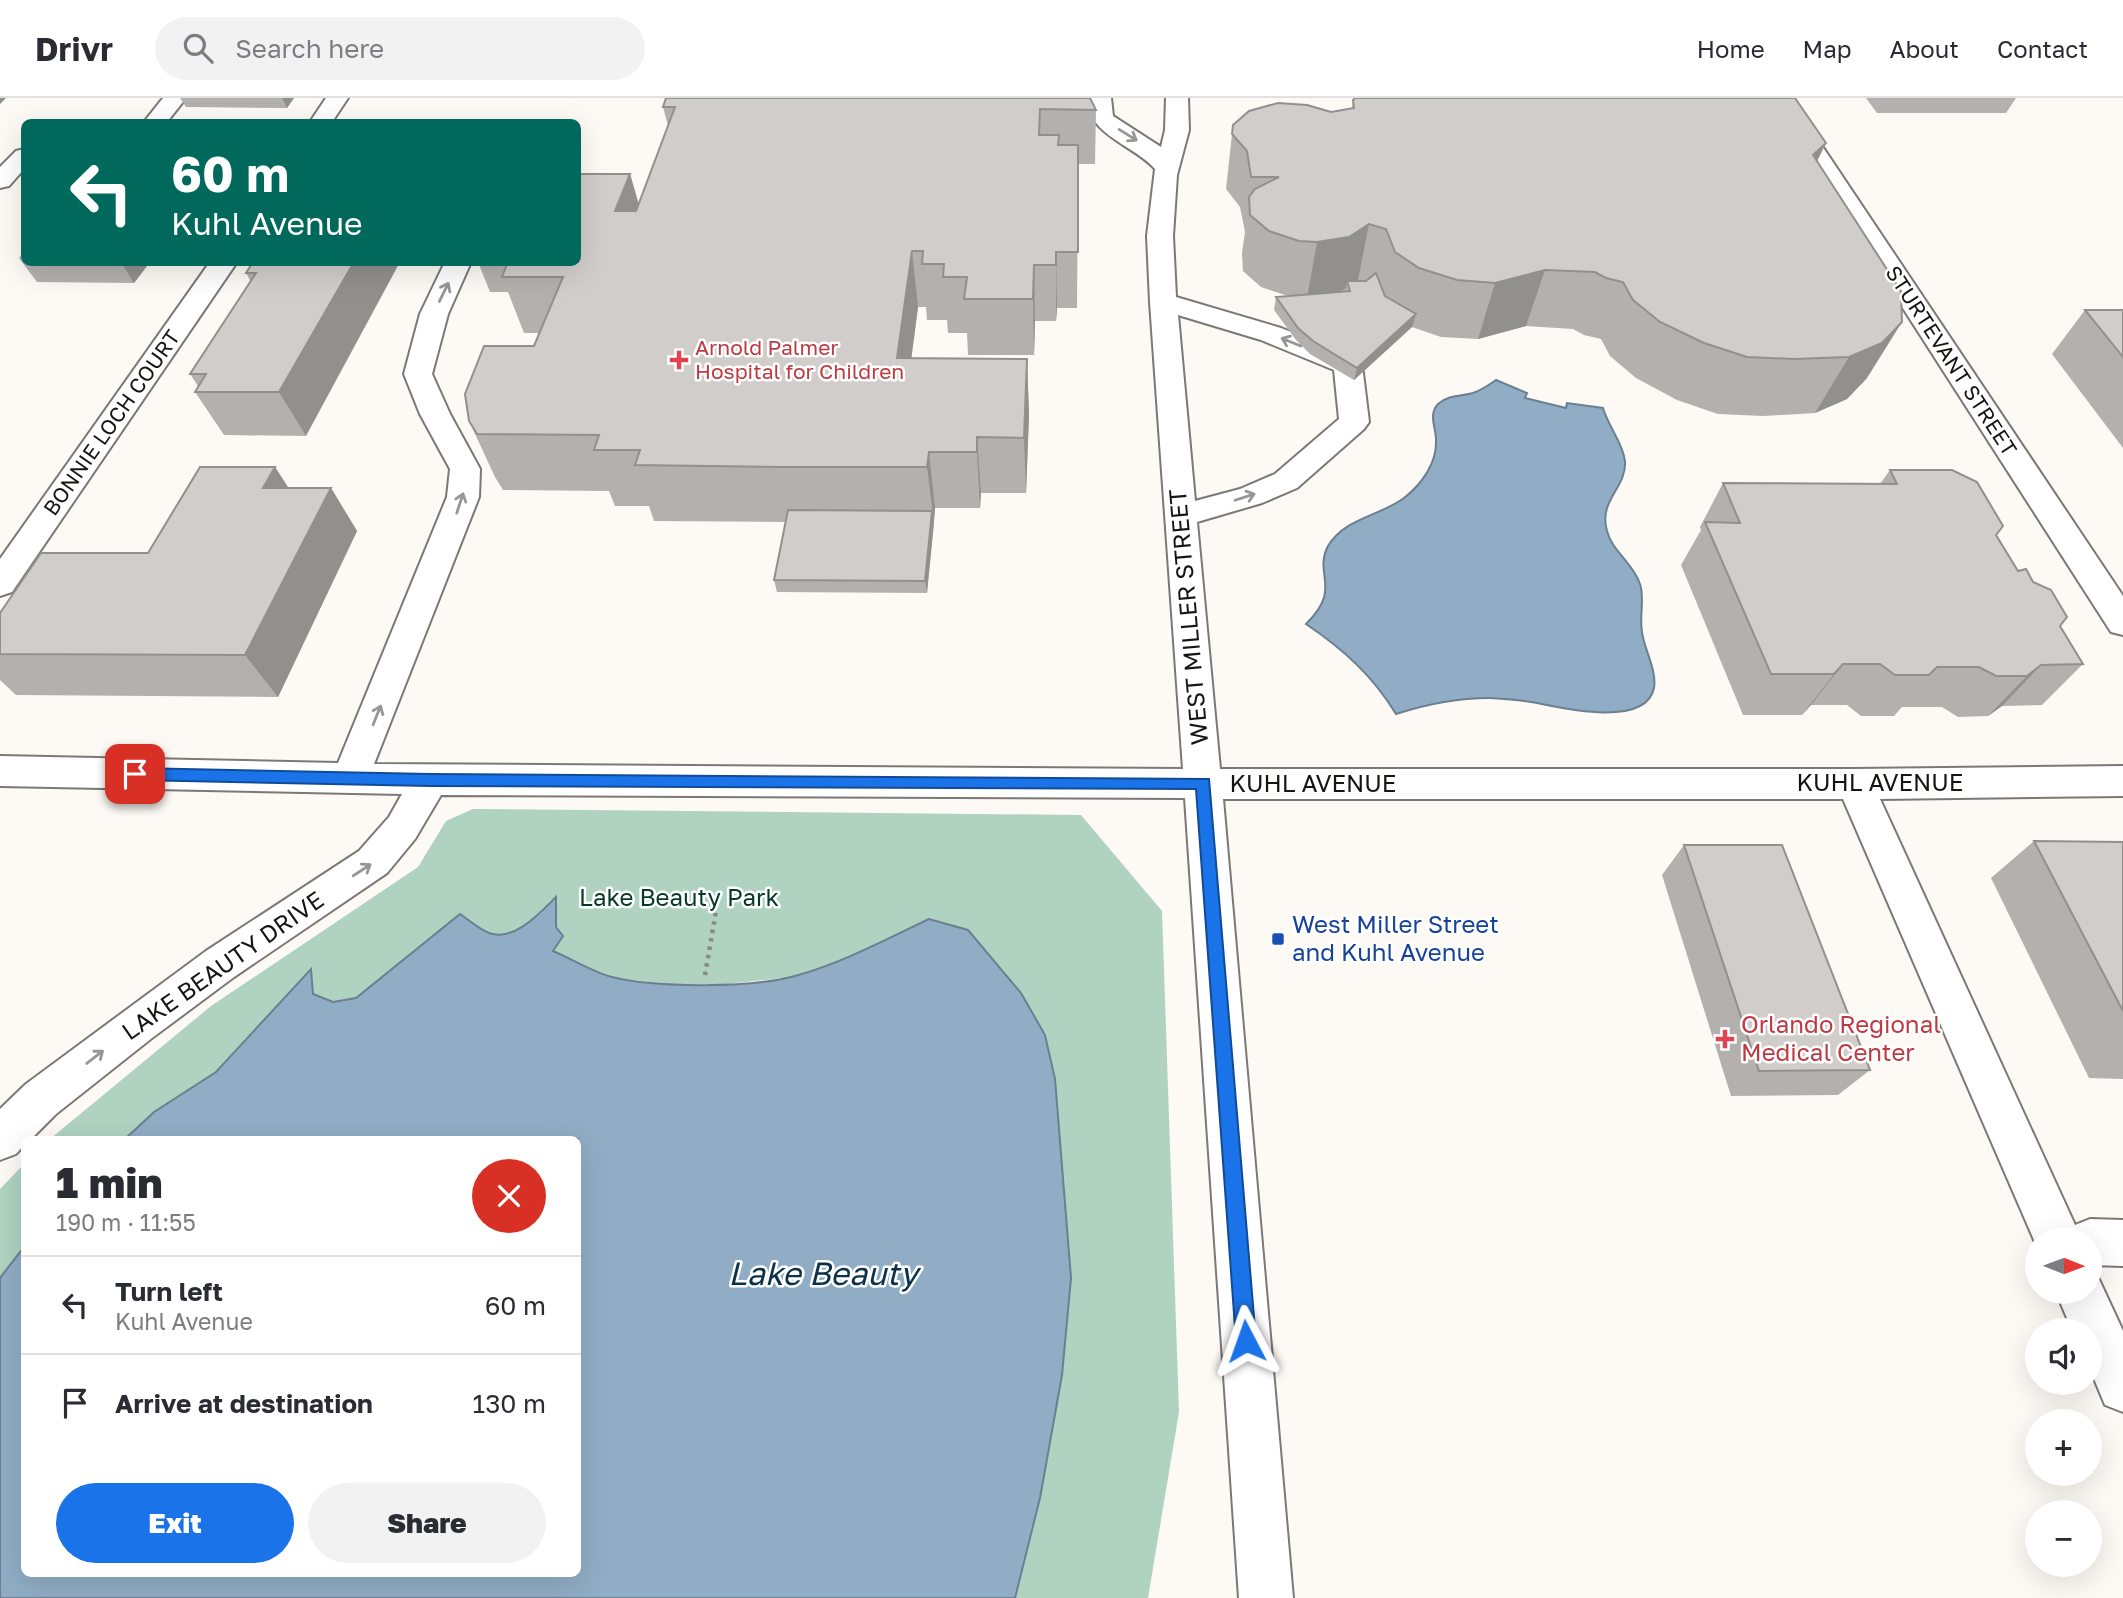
<!DOCTYPE html>
<meta charset="utf-8">
<style>
:root{--surface:#fff;--page:#f2f2f3;--text:#2b2b33;--muted:#7c7c81;--line:#e1e1e2;--accent:#1a73e8}
body{margin:0;font-family:"Golos Text",sans-serif;background:var(--page);color:var(--text);height:100vh;display:flex;flex-direction:column;font-size:26px;white-space:nowrap}
*{box-sizing:border-box;margin:0}
p{font-size:23px;color:var(--muted)}
.icon{flex:none;width:38px;height:38px;fill:none;stroke:currentColor;stroke-width:2;stroke-linecap:round;stroke-linejoin:round}
.map{position:relative;flex:1;overflow:hidden}
.drawer{position:absolute;left:21px;top:1038px;width:560px;height:441px;display:flex;flex-direction:column;background:var(--surface);border-radius:10px;box-shadow:0 7px 28px #0002}
.drawer>*{flex:none}
.top-card{position:absolute;left:21px;top:21px;width:560px;height:147px;border-radius:10px;box-shadow:0 7px 28px #0002;background:#00695c;color:#fff;overflow:hidden}
.needle{width:46px;rotate:91deg}
.fabs{position:absolute;left:2025px;top:1129px;display:grid;gap:14px}
.fabs a{display:grid;place-items:center;width:77px;height:77px;border-radius:50%;background:var(--surface);box-shadow:0 7px 28px #0002;font-size:35px}
.pin{position:absolute;display:grid;place-items:center;width:60px;height:60px;color:#fff;margin:-30px;border-radius:14px;box-shadow:0 4px 10px #0006}
.me{position:absolute;width:77px;margin:-38px;rotate:356deg;stroke-linejoin:round;filter:drop-shadow(0 0 5px #0008)}
.turn{display:flex;align-items:center;gap:24px;height:147px;padding:0 35px;font-size:32px}
.turn .icon{width:91px;height:91px;stroke-width:2.5}
.turn b{display:block;font-size:49px;line-height:60px}
.round{display:grid;place-items:center;flex:none;width:74px;height:74px;border-radius:37px;background:var(--page)}
.overview{display:flex;align-items:center;justify-content:space-between;height:119px;padding:0 35px}
h1{font-size:42px;font-weight:800;line-height:52px}
.primary-button{display:flex;gap:14px;margin-top:auto;padding:14px 35px}
.primary-button a{flex:1;height:80px;border-radius:42px;background:var(--accent);color:#fff;font-size:28px;font-weight:800;line-height:80px;text-align:center}
.primary-button a+a{background:var(--page);color:var(--text)}
ul{padding:0;list-style:none}
li{display:flex;align-items:center;gap:21px;height:98px;padding:0 35px;border-top:2px solid var(--line)}
li div{flex:1}
li b{display:block;font-size:26px}
li em{font-style:normal}
header{display:flex;align-items:center;gap:42px;box-sizing:border-box;height:98px;padding:0 35px;background:var(--surface);border-bottom:2px solid var(--line)}
header strong{font-size:33px}
nav{display:flex;gap:38px;margin-inline-start:auto;font-size:24px}
.search{width:490px;height:63px;background:var(--page);display:flex;align-items:center;gap:18px;box-sizing:border-box;padding:0 24px;border-radius:38px;color:var(--muted);font-size:26px}
.map>svg:first-child{display:block}
.green{fill:#afd2c1}
.water{fill:#90adc5;stroke:#6b7f90;stroke-width:2}
.lines{fill:none;stroke-linecap:round;stroke-linejoin:round}
.minor-casing{stroke:#7c7875;stroke-width:4}
.path{stroke:#8a8885;stroke-width:4.5;stroke-dasharray:3.5 5;stroke-linecap:butt}
.minor{fill:#fff;fill-rule:evenodd}
.wall{fill:#b4b0ae}
.shaded-wall{fill:#92908d}
.building{fill:#d1cdca;stroke:#92908d;stroke-width:2}
.oneway{stroke:#969695}
.route{fill:#1a73e8;stroke:#114b97;stroke-width:2}
.health-dot{fill:#e0444e;stroke:#fff;stroke-width:2.5}
.transit-dot{fill:#1a4fb4;stroke:#fff;stroke-width:2.5}
.labels{text-anchor:middle;stroke-width:5;stroke-linejoin:round;paint-order:stroke}
.far-health-label{font-size:21px;fill:#be3a42;stroke:#fff;text-anchor:start}
.far-street-label{font-size:21px;fill:#161514;stroke:#fff}
.street-label{font-size:24px;fill:#161514;stroke:#fff}
.park-label{font-size:24px;fill:#053a28;stroke:#fff}
.transit-label{font-size:24px;fill:#164399;stroke:#fff;text-anchor:start}
.health-label{font-size:24px;fill:#be3a42;stroke:#fff;text-anchor:start}
.near-water-label{font-size:32px;font-style:italic;fill:#0b304a;stroke:#fff}
</style>
<header>
<strong>Drivr</strong>
<div class="search"><svg class="icon" aria-label="search" viewBox="0 0 24 24"><circle cx="10" cy="10" r="6"/><path d="M15 15l6 6"/></svg>Search here</div>
<nav><a>Home</a><a>Map</a><a>About</a><a>Contact</a></nav>
</header>
<div class="map">
<svg width="2123" height="1500" viewBox="0 0 2123 1500">
<rect width="100%" height="100%" fill="#fdf9f5"/>
<g class="green">
<path d="M473,711l608,6 81,96 17,501 -31,186h-133l25,-100 22,-123 9,-97 -16,-199 -10,-44 -185,-82 -67,24 -67,7 -53,1 -62,-8 -58,-26 3,-53c-17,15 -42,44 -67,35 -10,-4 -20,-13 -29,-19l-104,84 -23,4 -20,-8 -2,-24 -95,102 -62,40 -29,27h-75l161,-133 207,-139 28,-46z"/>
<path d="M24,1066v83l-24,31v-89z"/>
</g>
<g class="water">
<path d="M1496,282l31,13 -2,5 41,10 1,-5 36,5c5,18 20,35 22,53 2,27 -27,39 -18,70 5,20 27,33 33,53 5,15 -1,32 2,48 2,17 15,38 12,56 -8,40 -93,20 -117,15 -15,-3 -32,-4 -48,-5 -33,0 -62,6 -93,16 -23,-38 -53,-65 -90,-90 37,-36 7,-49 22,-78 17,-28 52,-30 76,-48 18,-14 33,-35 32,-58 0,-13 -8,-25 2,-36 10,-9 23,-8 35,-11 9,-3 16,-8 23,-13z"/>
<path d="M556,799v30l7,9 -10,15c19,8 40,21 59,26 44,11 140,11 183,-1 47,-13 90,-36 134,-57l39,11 53,63 24,42 10,44 16,199 -9,97 -22,123 -25,100h-1015v-320l24,-31v326h554v-434h-453l29,-27 62,-40 95,-103 2,25 20,8 23,-4 104,-84c9,6 19,15 29,19 25,9 51,-20 67,-36z"/>
</g>
<g class="lines">
<defs>
<g id="minor">
<path d="M163,0h23l-19,24h-23z"/>
<path d="M326,0h22l-16,24h-22z"/>
<path d="M1089,0h22l2,18 48,31 4,-17 1,-32h22l1,32 -12,45 -4,61 3,61 105,31 77,31 4,6 7,57 -5,7 -67,59 -35,15 -65,19 23,247h635l268,-3v30l-243,3 195,426 15,-6 33,1v46l-33,-1v-26h-53v8l-194,-448h-620l70,799h-54l-54,-800 -744,-3 -26,44 -28,34 -153,104 -82,61 -96,76 -25,25h-7v6l-8,9 -16,6v-51l26,-25 180,-133 153,-100 30,-34 13,-23 -402,-8v-30l338,7 109,-266 3,-28 -30,-55 -16,-40 16,-60 25,-52h26l-23,52 -16,60 18,40 30,55 -1,28 -105,267 809,5 -33,-467 -3,-66 8,-67c-21,-24 -70,-35 -66,-71zM1178,217l83,25 73,30 5,49 -64,55 -35,15 -45,12z"/>
<path d="M1768,0h22l333,498v39l-12,-3z"/>
<path d="M24,51v20l-15,17 -9,2v-21l16,-16z"/>
<path d="M210,164h27l-225,330 -12,4v-37z"/>
<path d="M2090,1174l7,3 26,56v81l-18,-7 -15,-36v-39h-18l-16,-38h34z"/>
</g>
</defs>
<use href="#minor" class="minor-casing"/>
<path class="path" d="M705,877l11,-64"/>
<use href="#minor" class="minor"/>
</g>
<g class="wall">
<path d="M180,0h114l-7,10 -101,-1z"/>
<path d="M1866,0h150l-10,15h-129z"/>
<path d="M1353,2l473,43 -9,18 50,217 -20,21 -32,14 -52,3 -45,-2 -41,-14 -41,-22 -26,-22 -9,-17 -17,-4 -11,-6 -47,-3 -48,13 -37,-2 -29,-10 -58,53 -44,-26 -14,-14 -22,-30 2,-13 12,-1 -27,-9 -18,-16 -1,-18 3,-21 -5,-25 -14,-18 7,-64 98,-13 21,-4z"/>
<path d="M663,9l433,3 -1,54h-17l-1,144h-20l-1,13h-21l-1,34h-66l-1,-22h-19l-1,-13h-20l-1,-13h-8l-7,52h116l2,56 -3,78h-45l-1,15h-45l-8,85 -150,-1 -3,-12 12,-58 -132,-1 -5,-15h-34l-6,-15 -106,-1 -8,-13 -26,-56 65,-75 5,-13h-15l-16,-41h-18l-12,-30h100l52,-88 9,31 29,-79z"/>
<path d="M24,154v10h126l-16,21 -97,-1 -18,-24z"/>
<path d="M253,164l53,174 -82,-1 -29,-43 3,-6 -8,-12 61,-92 -5,-9z"/>
<path d="M2085,212h38v138l-71,-94z"/>
<path d="M275,369l13,21h43l26,43 -79,166 -262,-2 -16,-15v-67l148,-60z"/>
<path d="M1890,372l106,65 22,36 42,55 23,38 -41,41 -40,1 -14,10 -30,1 -16,-10h-40l-8,9h-33l-14,-11h-36l-9,10h-59l-62,-150 20,-35 -1,-3 23,-44 157,1z"/>
<path d="M2034,743l89,1v237l-34,-1 -98,-200z"/>
<path d="M1684,747l186,225 -32,25 -107,1 -69,-221z"/>
</g>
<g class="shaded-wall">
<path d="M0,0h6l-6,6z"/>
<path d="M282,0h12l-7,10z"/>
<path d="M1826,45l-28,56 15,-44z"/>
<path d="M630,76l16,56 -31,-19z"/>
<path d="M1369,126l-11,56 -9,6 -2,-5 -1,7 -8,5 -31,5 10,-56z"/>
<path d="M912,153l6,56 -14,108 -7,-57z"/>
<path d="M1056,154l1,56 -1,13z"/>
<path d="M121,164h29l-16,21z"/>
<path d="M354,164h46l-94,174 -27,-44z"/>
<path d="M1034,167l1,56 -1,34 -1,-56z"/>
<path d="M1545,172l-19,56 -48,13 17,-56z"/>
<path d="M1416,216l-4,13 -58,53 3,-12z"/>
<path d="M1902,224l-35,56 -20,21 -32,14 34,-56z"/>
<path d="M1027,261l2,56 -3,78 -2,-55z"/>
<path d="M977,339l4,56 -1,15 -3,-56z"/>
<path d="M929,354l6,56 -1,15 -7,-56z"/>
<path d="M275,369l28,43 -40,-22z"/>
<path d="M331,390l26,43 -79,166 -33,-42z"/>
<path d="M932,413l2,12 -7,70 -2,-12z"/>
<path d="M1843,566l-32,41 -9,10 32,-41z"/>
<path d="M2041,567l-39,41 -14,10 39,-40z"/>
</g>
<g class="building">
<path d="M666,0h424l6,12 -56,-1 -1,26h20l-1,10h20v107h-22v13h-22l-1,34h-69l3,-22h-24l1,-13h-22l1,-13h-11l-15,107 130,1 -3,79 -47,-1v15h-48l-2,15h-149l-143,-2 5,-15h-46l5,-15 -122,-1 -8,-13 -4,-27 19,-48h50l29,-69h-61l6,-15h70v-88h52l-15,37h21l39,-104h-12z"/>
<path d="M1355,0h440l31,45 -13,12 88,136 1,31 -20,21 -33,14 -55,2 -47,-2 -43,-14 -44,-21 -27,-22 -10,-18 -17,-4 -11,-6 -50,-2 -50,13 -38,-3 -38,-12 -24,-16 -9,-23 -17,-5 -20,13 -32,5 -18,-1 -30,-10 -19,-16 -1,-18 6,-8 24,-12h-28l-4,-26 -15,-17 1,-9 16,-14 29,-8 29,2 24,7 23,-4 -1,-8z"/>
<path d="M253,164h101l-75,130h-84l11,-18h-16l66,-101h-10z"/>
<path d="M1376,175l9,23 31,18 -59,54 -44,-27 -15,-13 -22,-31 74,-6 -3,-10h19z"/>
<path d="M2085,212h38v47z"/>
<path d="M200,369h75l-12,21h68l-86,167 -245,-1v-41l41,-60h107z"/>
<path d="M1890,372h62l25,12 26,44 -7,9 22,36 8,-2 7,13 18,8 16,27 -7,9 23,38 -42,1 -14,11h-31l-17,-9h-42l-8,8h-34l-15,-11h-37l-9,10h-63l-66,-152 35,1 -17,-40 174,1z"/>
<path d="M788,412l144,1 -7,70 -151,-1z"/>
<path d="M2034,743l89,1v169z"/>
<path d="M1684,747h98l88,225 -111,1z"/>
</g>
<defs><path id="oneway-shaft" d="M-6 0H5M1.5-3L5.5 0L1.5 3" fill="none" stroke-width="1.6" stroke-linecap="round" stroke-linejoin="round" transform="scale(1.75)"/></defs>
<g class="oneway">
<use href="#oneway-shaft" transform="translate(1128 37) rotate(32)"/>
<use href="#oneway-shaft" transform="translate(444 194) rotate(-64)"/>
<use href="#oneway-shaft" transform="translate(1291 244) rotate(-158)"/>
<use href="#oneway-shaft" transform="translate(1245 399) rotate(-18)"/>
<use href="#oneway-shaft" transform="translate(460 405) rotate(-72)"/>
<use href="#oneway-shaft" transform="translate(377 617) rotate(-68)"/>
<use href="#oneway-shaft" transform="translate(362 772) rotate(-33)"/>
<use href="#oneway-shaft" transform="translate(95 959) rotate(-38)"/>
</g>
<path class="route" d="M135,670l295,6 779,5 47,562 -3,7 -7,3 -7,-3 -3,-7 -40,-552 -766,-3 -295,-6 -8,-6z"/>
<g class="health-dot">
<path d="M675.5 251.5h7v7h7v7h-7v7h-7v-7h-7v-7h7z"/>
<path d="M1721.5 930.5h7v7h7v7h-7v7h-7v-7h-7v-7h7z"/>
</g>
<rect class="transit-dot" x="1271" y="834" width="14" height="14" rx="3.5"/>
<g class="labels">
<g class="far-health-label">
<text x="695" y="257">Arnold Palmer<tspan x="695" dy="24">Hospital for Children</tspan></text>
</g>
<g class="far-street-label">
<text transform="translate(1951 263) rotate(57)" y="7">STURTEVANT STREET</text>
<text transform="translate(112 325) rotate(-55)" y="7">BONNIE LOCH COURT</text>
</g>
<g class="street-label">
<text transform="translate(1189 519) rotate(-95)" y="8">WEST MILLER STREET</text>
<text x="1880" y="693">KUHL AVENUE</text>
<text x="1313" y="694">KUHL AVENUE</text>
<text transform="translate(223 868) rotate(-35)" y="8">LAKE BEAUTY DRIVE</text>
</g>
<g class="park-label">
<text x="679" y="808">Lake Beauty Park</text>
</g>
<g class="transit-label">
<text x="1292" y="835">West Miller Street<tspan x="1292" dy="28">and Kuhl Avenue</tspan></text>
</g>
<g class="health-label">
<text x="1741" y="935">Orlando Regional<tspan x="1741" dy="28">Medical Center</tspan></text>
</g>
<g class="near-water-label">
<text x="823" y="1187">Lake Beauty</text>
</g>
</g>
</svg>
<div class="fabs">
<a><svg class="needle" viewBox="-14 -14 28 28"><path d="M0-13l5 13h-10z" fill="#e53935"/><path d="M0 13l5-13h-10z" fill="#7c7c81"/></svg></a>
<a><svg class="icon" aria-label="sound" viewBox="0 0 24 24"><path d="M4 9h4l5-4v14l-5-4H4zM17 9q2 3 0 6"/></svg></a>
<a>+</a>
<a>−</a>
</div>
<div class="pin" style="left:135px;top:676px;background:#d93025"><svg class="icon" aria-label="arrive" viewBox="0 0 24 24"><path d="M6 21V4h12l-3 4 3 4H6"/></svg></div>
<svg class="me" style="left:1246px;top:1243px" viewBox="-20 -20 40 40"><path d="M0-17L14 15 0 8-14 15z" fill="#1a73e8" stroke="#fff" stroke-width="4"/></svg>
<div class="top-card">
<div class="turn"><svg class="icon" aria-label="left" viewBox="0 0 24 24"><path d="M17 20v-9H6M10 6l-5 5 5 5"/></svg><div><b>60 m</b>Kuhl Avenue</div></div>
</div>
<section class="drawer">
<div class="overview"><div><h1>1 min</h1><p>190 m · 11:55</p></div><a class="round" style="background:#d93025;color:#fff"><svg class="icon" aria-label="close" viewBox="0 0 24 24"><path d="M6 6l12 12M18 6L6 18"/></svg></a></div>
<ul>
<li><svg class="icon" aria-label="left" viewBox="0 0 24 24"><path d="M17 20v-9H6M10 6l-5 5 5 5"/></svg><div><b>Turn left</b><p>Kuhl Avenue</p></div><em>60 m</em></li>
<li><svg class="icon" aria-label="arrive" viewBox="0 0 24 24"><path d="M6 21V4h12l-3 4 3 4H6"/></svg><div><b>Arrive at destination</b></div><em>130 m</em></li>
</ul>
<div class="primary-button"><a>Exit</a><a>Share</a></div>
</section>
</div>
